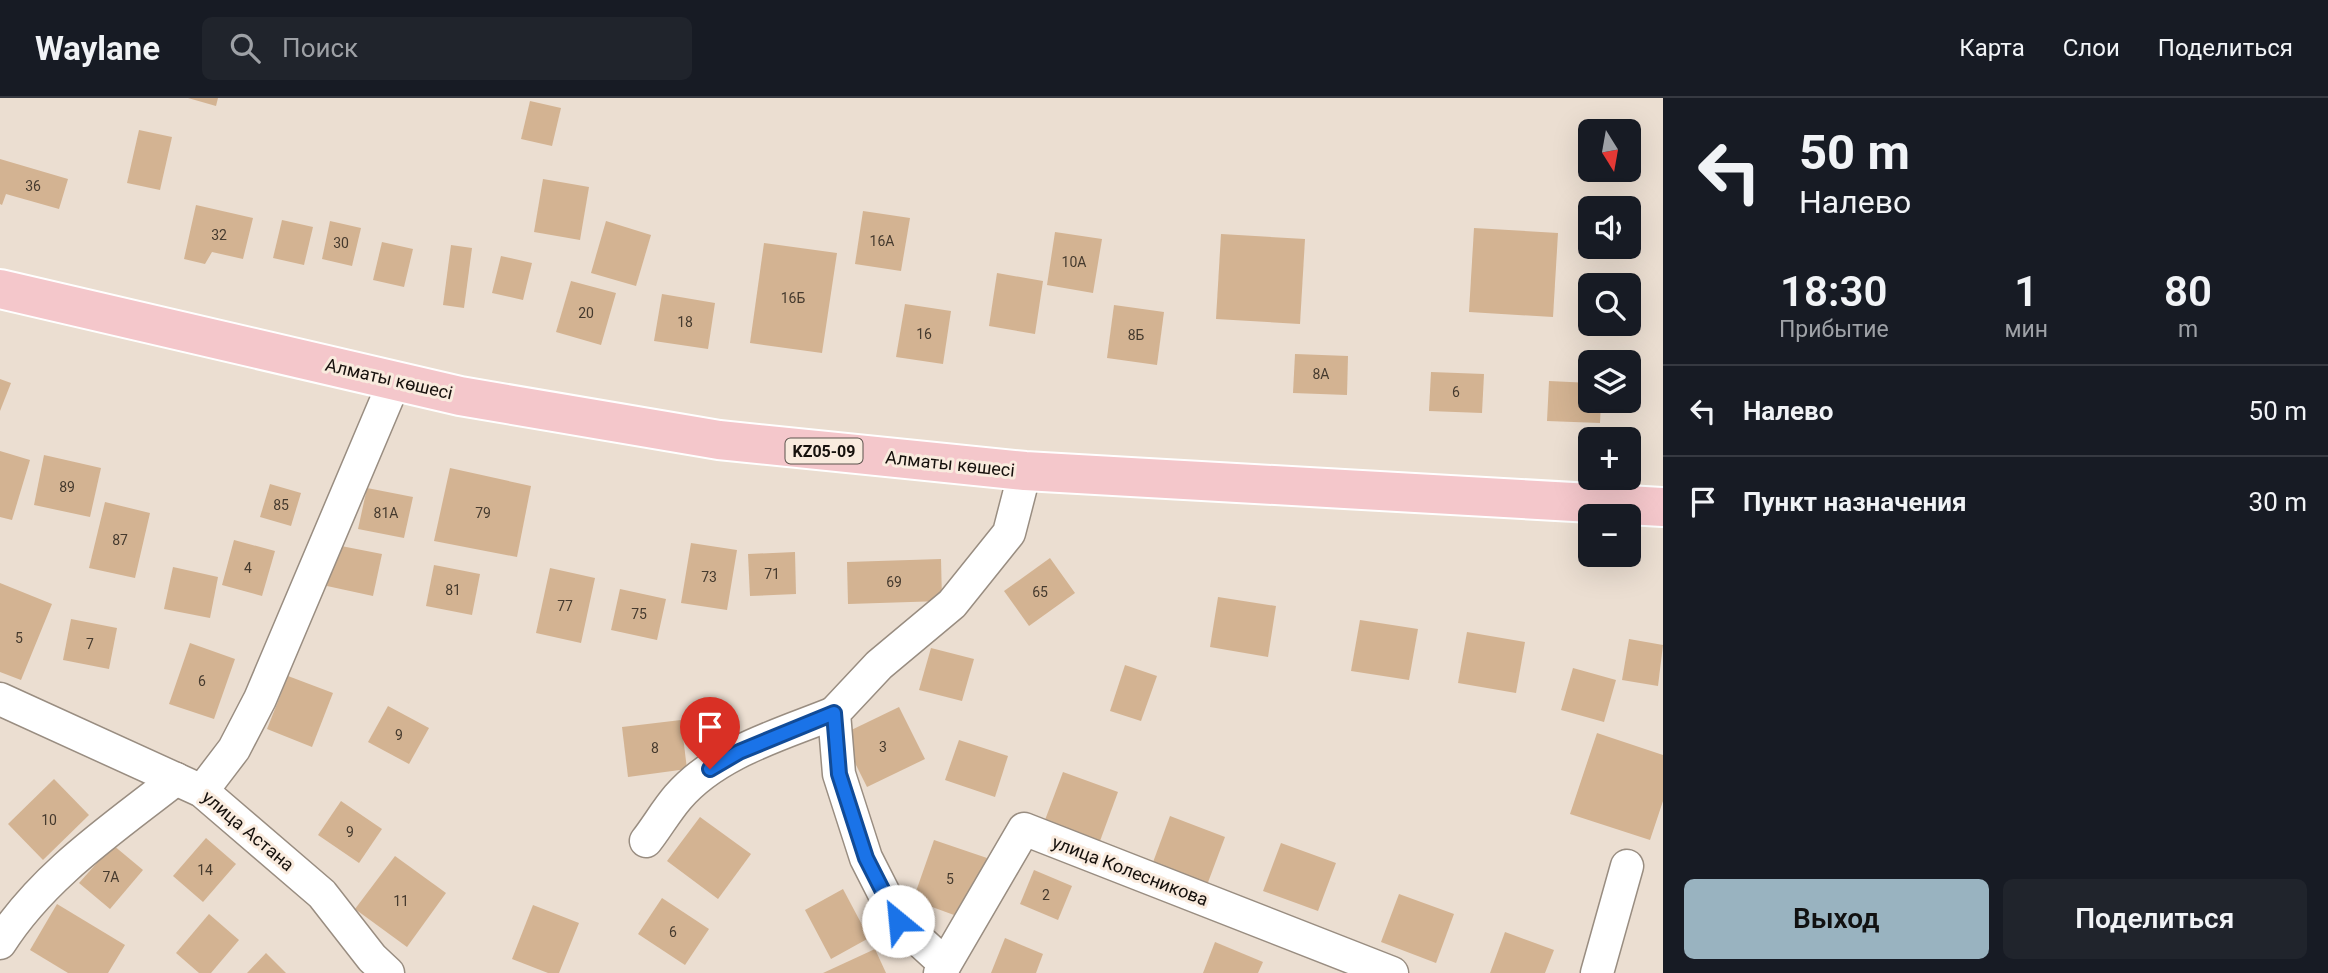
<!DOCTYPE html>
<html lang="ru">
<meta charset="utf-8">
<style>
:root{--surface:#171b24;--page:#20242c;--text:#f1f3f6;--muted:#9ea1a6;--line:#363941;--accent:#99b3c0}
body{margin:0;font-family:Roboto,sans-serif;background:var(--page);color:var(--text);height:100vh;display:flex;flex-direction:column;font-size:26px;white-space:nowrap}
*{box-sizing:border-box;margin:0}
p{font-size:23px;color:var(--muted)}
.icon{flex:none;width:38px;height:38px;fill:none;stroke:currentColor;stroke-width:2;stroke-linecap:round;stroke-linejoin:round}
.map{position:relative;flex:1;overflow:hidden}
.panel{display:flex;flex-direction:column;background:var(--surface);width:665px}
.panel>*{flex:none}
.guide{background:#171b24;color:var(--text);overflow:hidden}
.needle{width:46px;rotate:169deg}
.controls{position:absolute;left:1578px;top:21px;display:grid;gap:14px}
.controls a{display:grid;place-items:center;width:63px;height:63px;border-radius:10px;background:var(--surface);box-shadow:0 7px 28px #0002;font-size:35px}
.pin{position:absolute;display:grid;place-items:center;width:60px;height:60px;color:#fff;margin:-72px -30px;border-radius:50% 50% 50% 0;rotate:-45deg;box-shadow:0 0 7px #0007}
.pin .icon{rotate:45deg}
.me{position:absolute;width:77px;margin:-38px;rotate:332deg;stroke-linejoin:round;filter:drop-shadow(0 0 5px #0008)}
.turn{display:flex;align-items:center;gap:24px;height:147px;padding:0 21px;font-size:32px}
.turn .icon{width:91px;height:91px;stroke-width:2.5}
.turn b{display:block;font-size:49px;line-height:60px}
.eta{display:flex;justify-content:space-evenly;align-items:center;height:119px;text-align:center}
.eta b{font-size:42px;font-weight:600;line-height:49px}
.cta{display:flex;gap:14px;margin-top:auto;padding:14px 21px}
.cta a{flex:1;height:80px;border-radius:10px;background:var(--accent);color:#111;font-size:28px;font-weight:600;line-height:80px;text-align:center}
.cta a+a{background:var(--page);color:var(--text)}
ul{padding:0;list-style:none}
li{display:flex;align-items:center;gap:21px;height:91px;padding:0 21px;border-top:2px solid var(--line)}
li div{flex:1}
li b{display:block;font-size:26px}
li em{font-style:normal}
header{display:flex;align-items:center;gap:42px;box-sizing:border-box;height:98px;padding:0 35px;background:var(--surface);border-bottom:2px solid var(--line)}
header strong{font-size:33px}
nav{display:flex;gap:38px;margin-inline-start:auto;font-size:24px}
.search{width:490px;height:63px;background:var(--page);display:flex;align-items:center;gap:18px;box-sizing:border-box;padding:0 24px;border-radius:10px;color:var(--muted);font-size:26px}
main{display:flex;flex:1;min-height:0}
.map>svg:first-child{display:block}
.building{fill:#d3b392}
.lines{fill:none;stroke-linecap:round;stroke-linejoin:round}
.minor-casing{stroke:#998d81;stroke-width:35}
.major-casing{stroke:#fff;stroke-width:42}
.minor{stroke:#fff;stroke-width:32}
.major{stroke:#f4c7cb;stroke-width:38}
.route-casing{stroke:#114b97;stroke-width:18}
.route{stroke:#1a73e8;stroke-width:12}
.labels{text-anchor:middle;stroke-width:6;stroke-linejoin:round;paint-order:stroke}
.number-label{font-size:14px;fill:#453a2e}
.shield{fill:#f9ebde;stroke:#5a524c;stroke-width:2}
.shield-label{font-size:16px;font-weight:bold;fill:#16110d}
.street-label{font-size:18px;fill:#16110d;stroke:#f9ebde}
</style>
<header>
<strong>Waylane</strong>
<div class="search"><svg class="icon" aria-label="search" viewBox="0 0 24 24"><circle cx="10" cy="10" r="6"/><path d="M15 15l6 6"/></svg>Поиск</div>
<nav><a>Карта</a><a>Слои</a><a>Поделиться</a></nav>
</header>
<main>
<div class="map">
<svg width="1663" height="875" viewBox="0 0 1663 875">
<rect width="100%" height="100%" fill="#ebded1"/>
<g class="building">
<path d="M188,0h30l-2,8z"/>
<path d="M530,3l31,7 -9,38 -31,-7z"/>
<path d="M139,32l33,7 -12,53 -33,-7z"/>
<path d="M0,61l68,20 -9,30 -53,-15 -4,11 -2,-1z"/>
<path d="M543,81l46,8 -9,53 -46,-8z"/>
<path d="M196,107l57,13 -10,41 -31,-7 -7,12 -21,-5z"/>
<path d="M863,113l47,7 -9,53 -46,-7z"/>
<path d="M282,122l31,7 -9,38 -31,-7z"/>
<path d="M330,123l31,7 -9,38 -30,-7z"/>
<path d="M606,123l45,14 -15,51 -45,-13z"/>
<path d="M1474,130l84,5 -5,84 -84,-5z"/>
<path d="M1055,134l47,7 -9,54 -46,-8z"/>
<path d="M1221,136l84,5 -5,85 -84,-5z"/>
<path d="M382,144l31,7 -9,38 -31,-7z"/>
<path d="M764,145l73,10 -15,100 -72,-10z"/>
<path d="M451,147l21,3 -8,60 -21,-3z"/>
<path d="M501,158l31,7 -9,37 -31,-7z"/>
<path d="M997,175l46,8 -8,53 -46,-8z"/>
<path d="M571,183l45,12 -15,52 -45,-13z"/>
<path d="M662,196l53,9 -7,46 -54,-8z"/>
<path d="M905,206l46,7 -8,53 -47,-7z"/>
<path d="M1114,207l50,7 -7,53 -50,-7z"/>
<path d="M1295,256l53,2 -1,39 -54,-2z"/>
<path d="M1431,274l53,2 -2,39 -53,-2z"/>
<path d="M0,281l11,4 -11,28z"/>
<path d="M1549,283l42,2v18h10l-1,22 -53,-2z"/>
<path d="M0,353l30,9 -18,60 -12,-3z"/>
<path d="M44,357l57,13 -11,49 -56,-12z"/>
<path d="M450,370l81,18 -14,71 -83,-16z"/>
<path d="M270,386l31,9 -10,33 -31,-9z"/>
<path d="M367,390l46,9 -9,41 -46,-9z"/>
<path d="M105,404l45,11 -15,65 -46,-10z"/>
<path d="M234,442l41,11 -13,45 -40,-11z"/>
<path d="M691,445l46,7 -10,60 -46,-7z"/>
<path d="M336,447l46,9 -9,42 -46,-10z"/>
<path d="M795,454l1,42 -46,2 -2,-42z"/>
<path d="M1050,460l25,35 -46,33 -25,-35z"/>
<path d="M941,461l1,42 -94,3 -1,-42z"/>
<path d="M434,467l46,9 -8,41 -46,-9z"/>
<path d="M173,469l45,10 -8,41 -46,-9z"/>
<path d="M550,470l45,10 -14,65 -45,-10z"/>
<path d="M0,485l52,21 -31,76 -21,-8z"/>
<path d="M620,491l46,10 -9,41 -46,-10z"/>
<path d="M1218,499l58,9 -8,51 -58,-10z"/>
<path d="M71,521l46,9 -8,41 -46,-9z"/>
<path d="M1360,522l58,9 -9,51 -58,-9z"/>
<path d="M1467,534l58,10 -9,51 -58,-10z"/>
<path d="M1629,541l34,6 -5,41 -36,-6z"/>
<path d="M190,545l45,16 -21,60 -45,-15z"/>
<path d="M931,550l43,11 -12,42 -43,-11z"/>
<path d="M1125,567l32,11 -16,45 -31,-10z"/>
<path d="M1573,570l43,12 -12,42 -43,-12z"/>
<path d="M288,578l45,17 -21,54 -45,-18z"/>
<path d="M388,608l41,22 -20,36 -41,-22z"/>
<path d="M899,609l26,52 -58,28 -26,-52z"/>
<path d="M681,622l6,49 -59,8 -6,-50z"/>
<path d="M1597,635l66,22v46l-13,39 -80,-26z"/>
<path d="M959,642l49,16 -13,41 -50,-17z"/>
<path d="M1063,674l55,20 -18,49 -55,-21z"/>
<path d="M54,681l35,36 -46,45 -35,-36z"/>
<path d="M341,703l41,28 -23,34 -41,-28z"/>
<path d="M1170,718l55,21 -18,48 -55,-20z"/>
<path d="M700,719l51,37 -33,45 -51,-38z"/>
<path d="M206,740l30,26 -33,38 -30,-26z"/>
<path d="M934,742l53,18 -22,61 -52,-19z"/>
<path d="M1281,745l55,20 -18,48 -55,-20z"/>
<path d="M113,747l30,25 -33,39 -31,-26z"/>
<path d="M395,758l51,37 -39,54 -52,-38z"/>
<path d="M1034,772l38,16 -14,34 -38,-16z"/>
<path d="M843,791l26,49 -38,21 -26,-49z"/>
<path d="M1399,796l55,20 -18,49 -55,-21z"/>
<path d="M662,800l47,31 -24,36 -47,-31z"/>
<path d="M57,806l68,41 -17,28h-40l-38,-23z"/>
<path d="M533,807l46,18 -20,50h-11l-36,-14z"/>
<path d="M209,816l30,26 -28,33h-12l-23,-20z"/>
<path d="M1505,834l49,18 -9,23h-55z"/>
<path d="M1005,840l38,16 -7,19h-45z"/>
<path d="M1215,844l48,20 -5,11h-55z"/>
<path d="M875,851l11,24h-63z"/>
<path d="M266,855l20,20h-39z"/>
</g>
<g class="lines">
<defs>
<g id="minor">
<path d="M0,601l202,92 120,103 50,64 16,15"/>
<path d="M202,693l32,-42 26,-50 135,-319"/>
<path d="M646,743c11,-14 20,-30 32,-44 39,-45 102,-62 156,-84"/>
<path d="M0,845c43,-68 114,-115 176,-164"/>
<path d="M945,866l-47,-43 -32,-63 -27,-84 -5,-61 45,-48 73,-61 57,-71 16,-62"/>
<path d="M940,875l84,-144 368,144"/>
<path d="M1597,875l30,-107"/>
</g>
<path id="major" d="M0,191l460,107 259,44 306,31 638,36"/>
</defs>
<use href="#minor" class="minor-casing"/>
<use href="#major" class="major-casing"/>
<use href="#minor" class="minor"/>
<use href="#major" class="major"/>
</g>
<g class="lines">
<defs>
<path id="route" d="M710,671l29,-17 95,-39 5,61 27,84 32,63"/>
</defs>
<use href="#route" class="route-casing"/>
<use href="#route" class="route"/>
</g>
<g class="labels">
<g class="number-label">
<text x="33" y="93">36</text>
<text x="219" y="142">32</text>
<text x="882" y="148">16А</text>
<text x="341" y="150">30</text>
<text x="1074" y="169">10А</text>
<text x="793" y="205">16Б</text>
<text x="586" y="220">20</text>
<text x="685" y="229">18</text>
<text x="924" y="241">16</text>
<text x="1136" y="242">8Б</text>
<text x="1321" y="281">8А</text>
<text x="1456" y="299">6</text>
<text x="67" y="394">89</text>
<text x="281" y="412">85</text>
<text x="386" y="420">81А</text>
<text x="483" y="420">79</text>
<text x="120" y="447">87</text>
<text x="248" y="475">4</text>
<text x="772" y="481">71</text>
<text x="709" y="484">73</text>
<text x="894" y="489">69</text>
<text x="453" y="497">81</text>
<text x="1040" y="499">65</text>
<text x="565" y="513">77</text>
<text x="639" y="521">75</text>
<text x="19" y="545">5</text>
<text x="90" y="551">7</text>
<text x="202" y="588">6</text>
<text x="399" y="642">9</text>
<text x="883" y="654">3</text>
<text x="655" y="655">8</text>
<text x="49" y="727">10</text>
<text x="350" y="739">9</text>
<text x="205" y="777">14</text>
<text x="111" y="784">7А</text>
<text x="950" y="786">5</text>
<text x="1046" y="802">2</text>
<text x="401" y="808">11</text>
<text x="673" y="839">6</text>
</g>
<rect class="shield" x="785.5" y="340.5" width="77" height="25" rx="5"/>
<g class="shield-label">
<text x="824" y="359">KZ05-09</text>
</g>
<g class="street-label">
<text transform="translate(389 281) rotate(13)" y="6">Алматы көшесі</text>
<text transform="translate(950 366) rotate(6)" y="6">Алматы көшесі</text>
<text transform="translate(248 733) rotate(40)" y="6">улица Астана</text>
<text transform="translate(1130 773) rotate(21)" y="6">улица Колесникова</text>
</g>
</g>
</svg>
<div class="controls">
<a><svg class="needle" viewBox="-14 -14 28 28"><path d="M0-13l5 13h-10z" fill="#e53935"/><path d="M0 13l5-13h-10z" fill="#9ea1a6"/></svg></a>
<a><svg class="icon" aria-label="sound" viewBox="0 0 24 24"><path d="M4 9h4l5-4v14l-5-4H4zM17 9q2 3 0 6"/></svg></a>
<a><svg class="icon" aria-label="search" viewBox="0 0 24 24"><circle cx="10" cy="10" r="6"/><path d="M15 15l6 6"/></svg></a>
<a><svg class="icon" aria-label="layers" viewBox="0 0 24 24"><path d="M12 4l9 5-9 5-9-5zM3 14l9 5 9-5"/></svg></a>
<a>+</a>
<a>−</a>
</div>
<div class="pin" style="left:710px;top:671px;background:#d93025"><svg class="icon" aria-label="arrive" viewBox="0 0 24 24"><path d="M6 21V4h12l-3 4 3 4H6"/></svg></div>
<svg class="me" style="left:898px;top:823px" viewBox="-20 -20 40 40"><circle r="19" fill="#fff"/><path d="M0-13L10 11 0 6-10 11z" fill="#1a73e8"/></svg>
</div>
<section class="panel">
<div class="guide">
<div class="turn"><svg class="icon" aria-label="left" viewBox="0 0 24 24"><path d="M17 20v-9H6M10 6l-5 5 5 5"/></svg><div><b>50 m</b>Налево</div></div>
</div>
<div class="eta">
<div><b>18:30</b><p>Прибытие</p></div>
<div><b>1</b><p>мин</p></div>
<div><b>80</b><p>m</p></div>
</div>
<ul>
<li><svg class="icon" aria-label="left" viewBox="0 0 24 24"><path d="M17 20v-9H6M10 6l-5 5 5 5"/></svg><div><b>Налево</b></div><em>50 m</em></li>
<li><svg class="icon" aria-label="arrive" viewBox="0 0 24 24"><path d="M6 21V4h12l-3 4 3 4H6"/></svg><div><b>Пункт назначения</b></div><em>30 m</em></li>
</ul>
<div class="cta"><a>Выход</a><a>Поделиться</a></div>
</section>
</main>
